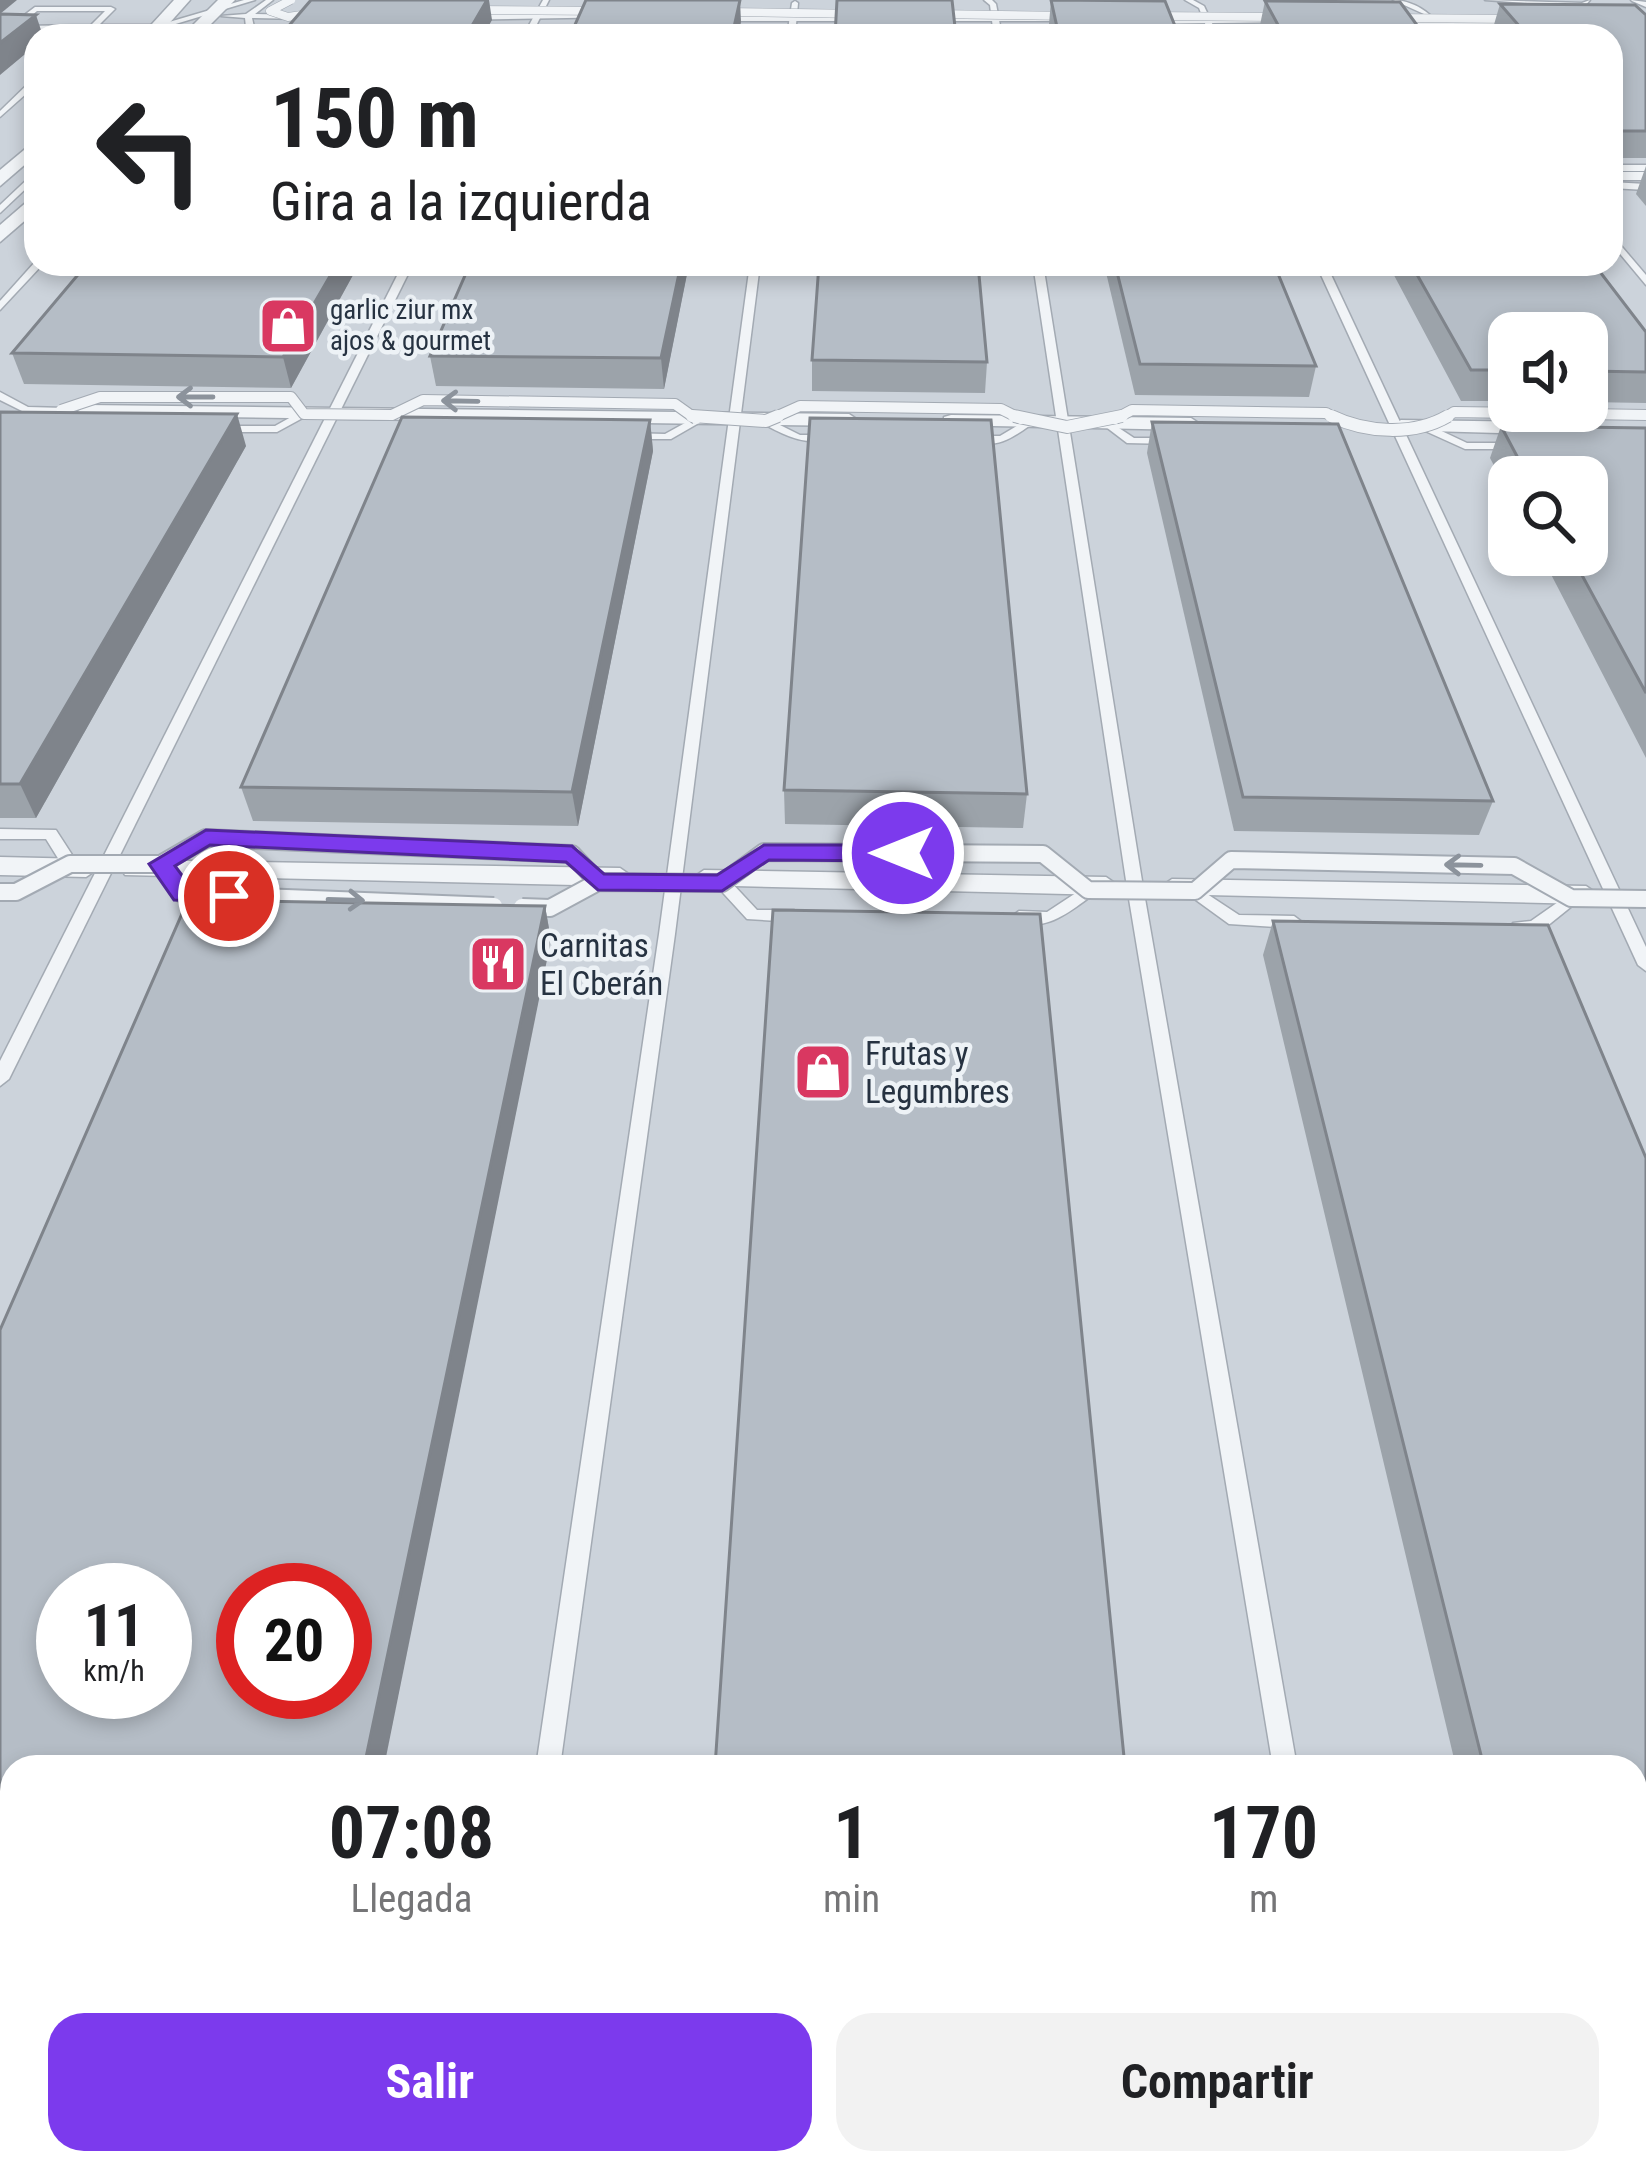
<!DOCTYPE html>
<html lang="es">
<meta charset="utf-8">
<style>
:root{--surface:#fff;--page:#f2f2f2;--text:#202124;--muted:#757577;--accent:#7c3aed}
body{margin:0;font-family:"Roboto Condensed",sans-serif;background:var(--page);color:var(--text);height:100vh;display:flex;flex-direction:column;font-size:45px;white-space:nowrap}
*{box-sizing:border-box;margin:0}
p{font-size:39px;color:var(--muted)}
.icon{flex:none;width:66px;height:66px;fill:none;stroke:currentColor;stroke-width:2;stroke-linecap:round;stroke-linejoin:round}
.map{position:relative;flex:1;overflow:hidden}
.side{position:absolute;left:0px;top:1755px;width:1647px;height:420px;display:flex;flex-direction:column;background:var(--surface);border-radius:36px 36px 0 0;box-shadow:0 6px 18px #0003}
.side>*{flex:none}
.top-card{position:absolute;left:24px;top:24px;width:1599px;height:252px;border-radius:36px;box-shadow:0 6px 18px #0003;background:#fff;color:var(--text);overflow:hidden}
.fabs{position:absolute;left:1488px;top:312px;display:grid;gap:24px}
.fabs a{display:grid;place-items:center;width:120px;height:120px;border-radius:24px;background:var(--surface);box-shadow:0 6px 18px #0003;font-size:60px}
.speed{position:absolute;left:36px;top:1563px;display:flex;gap:24px;font-size:60px;font-weight:700;text-align:center}
.speed>*{display:grid;place-content:center;width:156px;height:156px;border-radius:50%;background:var(--surface);box-shadow:0 6px 18px #0003;line-height:1}
.speed small{font-size:30px;font-weight:400}
.speed .limit{border:18px solid #d22;background:#fff;color:#111}
.pin{position:absolute;display:grid;place-items:center;width:102px;height:102px;color:#fff;margin:-51px;border:6px solid #fff;border-radius:50%;box-shadow:0 3px 12px #0007}
.me{position:absolute;width:132px;margin:-66px;rotate:270deg;stroke-linejoin:round;filter:drop-shadow(0 0 9px #0008)}
.turn{display:flex;align-items:center;gap:42px;height:252px;padding:0 48px;font-size:54px}
.turn .icon{width:156px;height:156px;stroke-width:2.5}
.turn b{display:block;font-size:84px;line-height:102px}
.eta{display:flex;justify-content:space-evenly;align-items:center;height:204px;text-align:center}
.eta b{font-size:72px;font-weight:700;line-height:84px}
.action{display:flex;gap:24px;margin-top:auto;padding:24px 48px}
.action a{flex:1;height:138px;border-radius:36px;background:var(--accent);color:#fff;font-size:48px;font-weight:700;line-height:138px;text-align:center}
.action a+a{background:var(--page);color:var(--text)}
.map>svg:first-child{display:block}
.built{fill:#ccd3db;fill-rule:evenodd}
.lines{fill:none;stroke-linecap:round;stroke-linejoin:round}
.service-casing{stroke:#a3aab3;stroke-width:3}
.pedestrian-casing{stroke:#a3aab3;stroke-width:3}
.minor-casing{stroke:#a3aab3;stroke-width:3}
.service{fill:#f1f4f7;fill-rule:evenodd}
.pedestrian{fill:#f1f4f7;fill-rule:evenodd}
.minor{fill:#f1f4f7;fill-rule:evenodd}
.service-bridge-far3-casing{stroke:#a3aab3;stroke-width:9;stroke-linecap:butt}
.service-bridge-far2-casing{stroke:#a3aab3;stroke-width:12;stroke-linecap:butt}
.service-bridge-far1-casing{stroke:#a3aab3;stroke-width:14;stroke-linecap:butt}
.service-bridge-casing{stroke:#a3aab3;stroke-width:20;stroke-linecap:butt}
.service-bridge-far3{stroke:#f1f4f7;stroke-width:8}
.service-bridge-far2{stroke:#f1f4f7;stroke-width:10}
.service-bridge-far1{stroke:#f1f4f7;stroke-width:12}
.service-bridge{stroke:#f1f4f7;stroke-width:16}
.wall{fill:#9ca3aa}
.shaded-wall{fill:#7f848b}
.building{fill:#b5bdc6;stroke:#7f848b;stroke-width:3;fill-rule:evenodd}
.oneway{stroke:#8c939c}
.route{fill:#7c3aed;stroke:#51269a;stroke-width:3}
.labels{text-anchor:middle;stroke-width:9;stroke-linejoin:round;paint-order:stroke}
.far-poi-label{font-size:27px;fill:#263241;stroke:#edf2f6;text-anchor:start}
.poi-label{font-size:33px;fill:#263241;stroke:#edf2f6;text-anchor:start}
</style>
<div class="map">
<svg width="1646" height="2175" viewBox="0 0 1646 2175">
<rect width="100%" height="100%" fill="#dee3e9"/>
<path class="built" d="M0,0h1646v2175h-1646zM36,36h1575v228h-1575zM1509,333h78v78h-78zM1509,477h78v78h-78zM63,1590h102v102h-102zM243,1590h102v102h-102zM12,1767h1623v396h-1623z"/>
<g class="lines">
<defs>
<g id="service">
<path d="M244,0h11l-96,29 -64,1 -7,5 -4,-2 3,-3h-87v-4h10l25,-19h76l4,2 -16,16h60zM37,11h68l-14,14 -72,1z"/>
<path d="M266,0h7l-18,14 46,1 24,-7 -6,-8h7l8,9 -33,10 -49,-1 2,9 -8,9h-8l8,-9 -1,-9 -24,-2 25,-2z"/>
<path d="M543,0h6l-18,36h-8z"/>
<path d="M984,0h8l4,4 6,32h-8l-4,-31z"/>
<path d="M1185,0h8l11,6 14,30h-8l-11,-28z"/>
<path d="M1393,0c26,1 41,17 57,36h-8l-18,-22z"/>
<path d="M1485,0l97,3 8,-3 -6,7z"/>
<path d="M1631,0l15,2v5l-14,-6z"/>
<path d="M795,1l3,2 -3,33h-8l5,-33z"/>
<path d="M33,79h3v6l-36,32v-6z"/>
<rect x="1611" y="165" width="35" height="6"/>
<path d="M36,171v8l-36,34v-8z"/>
<path d="M1611,182l35,2v6l-35,-2z"/>
<path d="M1611,234l35,41v10l-35,-42z"/>
<path d="M35,262l8,2 -43,46v-9z"/>
<path d="M403,264h10l-404,815 -9,7v-25z"/>
<path d="M750,264h10l-85,670 -115,833h-24l123,-833z"/>
<path d="M1033,264h10l100,623 154,880h-24l-146,-880z"/>
<path d="M1316,264h10l320,683v24l-8,-6z"/>
<path d="M0,392l28,15 37,1 11,13 -10,2 -8,-10h-32l-26,-13z"/>
<path d="M300,412l10,2 -33,18h-57l-6,-3 6,-3h55z"/>
<path d="M694,418l10,2 -33,19h-43l-6,-3 6,-3 37,1z"/>
<path d="M766,418l34,17h29l6,3c-27,9 -48,-1 -73,-15l-2,-2z"/>
<path d="M1025,421l6,3 -2,2c-22,16 -38,24 -64,13l6,-3h29z"/>
<path d="M1110,422l24,16h37l6,3 -6,3 -44,-1 -21,-16 -2,-2z"/>
<path d="M1423,426h8l36,17h47l6,3 -6,3h-49l-42,-19z"/>
<path d="M0,829l56,1 22,34 -8,5 -6,-1 -18,-29h-46z"/>
<path d="M722,878l6,1 29,31h37l8,6 -8,6 -47,-3 -33,-36z"/>
<path d="M1088,885l6,1 2,4 -2,4c-25,18 -53,43 -83,23l8,-6 28,1z"/>
<path d="M1195,886l44,29 55,1 8,6 -8,6 -65,-4 -40,-29 -2,-4 2,-4z"/>
<path d="M1571,893l8,5 -2,4 -36,29h-28l-2,-4 2,-4 18,-2z"/>
<path d="M0,1952l12,1v26l-12,-1z"/>
<rect x="1635" y="2011" width="11" height="28"/>
<path d="M0,2143h12v20h12l-2,4 -22,4z"/>
<path d="M68,2163h66l6,12h-64l-4,-2z"/>
<path d="M468,2163h28l-3,12h-30z"/>
<path d="M1333,2163h28l-2,12h-30z"/>
</g>
<g id="pedestrian">
<path d="M447,13h172l6,4 -174,3z"/>
<path d="M703,14l384,3 6,4h-394z"/>
<path d="M1135,17l162,1 6,4 -172,2z"/>
<path d="M1375,19l156,1 6,4 -166,2z"/>
<rect x="1611" y="172" width="35" height="8"/>
<path d="M87,405l762,9 9,6 -9,6 -769,-11 -2,-4z"/>
<path d="M951,415l240,3 9,6 -9,6 -247,-5v-8z"/>
<path d="M1401,420l138,2 9,6 -9,6 -145,-4 -2,-4z"/>
<path d="M0,857l86,2 13,9 -13,9 -86,-2z"/>
<path d="M134,860l486,8 13,9 -13,9 -495,-11 -4,-6 4,-6z"/>
<path d="M704,870l402,7 13,9 -13,9 -411,-10 -4,-6z"/>
<path d="M1172,879l414,7 13,9 -13,9 -423,-10 -4,-6z"/>
<path d="M0,1997l12,1v46l-12,-1z"/>
<path d="M1635,2048l11,1v46l-11,-1z"/>
<path d="M550,2163h48l5,12h-48z"/>
</g>
<g id="minor">
<path d="M174,0h16l-32,36h-17z"/>
<path d="M218,0h17l-36,36h-17z"/>
<path d="M36,140v15l-36,31v-16z"/>
<path d="M36,194v17l-36,31v-17z"/>
</g>
</defs>
<use href="#service" class="service-casing"/>
<use href="#pedestrian" class="pedestrian-casing"/>
<use href="#minor" class="minor-casing"/>
<use href="#service" class="service"/>
<use href="#pedestrian" class="pedestrian"/>
<use href="#minor" class="minor"/>
<defs>
<g id="service-bridge-far3">
<path d="M291,0l-21,11 18,6 34,-5"/>
<path d="M469,10l134,1"/>
<path d="M721,12l140,2"/>
<path d="M931,14l140,2"/>
<path d="M1146,16l141,1"/>
<path d="M1386,18l129,1"/>
</g>
<g id="service-bridge-far2">
<path d="M61,410l39,-13h191l13,17 88,1 31,-15 252,4 21,15"/>
<path d="M771,419l29,-13 201,3 20,10"/>
<path d="M1115,419l17,-9 194,3 11,6"/>
<path d="M1443,419l11,-7 192,3"/>
</g>
<g id="service-bridge-far1">
<path d="M692,416l74,5 12,-5"/>
<path d="M1014,416l53,11 55,-11"/>
<path d="M1331,416c35,17 83,20 117,0"/>
</g>
<g id="service-bridge">
<path d="M161,864l22,30 311,12"/>
<path d="M0,892h16l54,-28h91l45,-26 366,16 26,28"/>
<path d="M522,907l28,1 48,-26 124,1 42,-31 279,2 45,36 107,1 36,-31 283,6 57,32 75,1"/>
</g>
</defs>
<use href="#service-bridge-far3" class="service-bridge-far3-casing"/>
<use href="#service-bridge-far2" class="service-bridge-far2-casing"/>
<use href="#service-bridge-far1" class="service-bridge-far1-casing"/>
<use href="#service-bridge" class="service-bridge-casing"/>
<use href="#service-bridge-far3" class="service-bridge-far3"/>
<use href="#service-bridge-far2" class="service-bridge-far2"/>
<use href="#service-bridge-far1" class="service-bridge-far1"/>
<use href="#service-bridge" class="service-bridge"/>
</g>
<g class="wall">
<path d="M1051,0l128,36h-128l-2,-12z"/>
<path d="M1265,1l160,35h-159l-6,-11z"/>
<path d="M1500,4l146,11v143h-35v-122h-111l-7,-8z"/>
<path d="M1646,166v40l-10,-12z"/>
<path d="M359,264l-68,124 -267,-4 -12,-31z"/>
<path d="M689,264l-25,125 -228,-3 -6,-30z"/>
<path d="M1104,264h170l42,102 -7,31 -174,-2z"/>
<path d="M1388,264h206l52,68v71l-59,-1v-69h-78v68h-48z"/>
<path d="M812,360l175,2 -2,31 -173,-2z"/>
<path d="M0,412l246,34 -210,372h-36z"/>
<path d="M650,420l3,31 -75,375 -325,-5 -12,-34z"/>
<path d="M1152,422l341,379 -14,34 -245,-4 -87,-378z"/>
<path d="M1501,426l145,2v330l-105,-203h46v-78h-78v17l-19,-36z"/>
<path d="M784,790l243,4 -4,34 -238,-4z"/>
<path d="M545,906l6,34 -539,827v60l-12,-1v-496z"/>
<path d="M1273,921l373,237v715h-11v-106h-179l-193,-812z"/>
</g>
<g class="shaded-wall">
<path d="M0,0h17l-17,14z"/>
<path d="M487,0h2l3,20 -9,16h-17z"/>
<path d="M740,0l1,22 -3,14h-6z"/>
<path d="M36,15l7,21h-7v9l-36,30v-32z"/>
<path d="M337,264h22l-68,124 -8,-31z"/>
<path d="M681,264h8l-25,125 -3,-31z"/>
<path d="M237,414l9,32 -210,372 -16,-34z"/>
<path d="M650,420l3,31 -75,375 -6,-34z"/>
<path d="M545,906l6,34 -167,827h-20z"/>
</g>
<g class="building">
<path d="M311,0h176l-21,36h-186z"/>
<path d="M586,0h154l-8,36h-162z"/>
<path d="M837,0h115l4,36h-121z"/>
<path d="M1051,0l114,1 14,35h-120z"/>
<path d="M1265,1l135,1 25,34h-141z"/>
<path d="M1500,4l135,1 11,10v116h-33l-2,-3v-92h-83z"/>
<path d="M0,14l36,1 -36,28z"/>
<path d="M87,264h250l-54,93 -271,-4z"/>
<path d="M470,264h211l-20,94 -231,-2z"/>
<path d="M819,264h159l9,98 -175,-2z"/>
<path d="M1115,264h159l42,102 -176,-2z"/>
<path d="M1411,264h183l52,68v40l-59,-1v-38h-78v37h-38z"/>
<path d="M0,412l237,2 -217,370h-20z"/>
<path d="M402,417l248,3 -78,372 -331,-5z"/>
<path d="M810,418l181,2 36,374 -243,-4z"/>
<path d="M1152,422l186,2 155,377 -250,-4z"/>
<path d="M1501,426l145,2v265l-75,-138h16v-78h-59z"/>
<path d="M188,900l357,6 -181,861h-352v39h-12v-476zM63,1590h102v102h-102zM243,1590h102v102h-102z"/>
<path d="M773,910l267,4 85,853h-410z"/>
<path d="M1273,921l275,4 98,233v694h-11v-85h-151z"/>
</g>
<defs><path id="oneway-shaft" d="M-6 0H5M1.5-3L5.5 0L1.5 3" fill="none" stroke-width="1.6" stroke-linecap="round" stroke-linejoin="round" transform="scale(3)"/></defs>
<g class="oneway">
<use href="#oneway-shaft" transform="translate(195 397) rotate(180)"/>
<use href="#oneway-shaft" transform="translate(460 401) rotate(-179)"/>
<use href="#oneway-shaft" transform="translate(1463 865) rotate(-179)"/>
<use href="#oneway-shaft" transform="translate(346 900) rotate(2)"/>
</g>
<path class="route" d="M206,830l366,16 32,28 113,1 47,-30h139l12,8 -12,8 -134,-1 -47,31 -124,-1 -32,-28 -356,-17 -35,21 15,20 47,4v12l-63,-2 -25,-36z"/>
<defs>
<symbol id="shop-square" viewBox="-11 -11 22 22"><rect x="-9" y="-9" width="18" height="18" rx="4" fill="#d93861" stroke="#edf2f6"/><path d="M-5-2.5h2.3a2.7 3.5 0 0 1 5.4 0H5L5.5 6h-11ZM-1.5-2.5h3a1.5 2.3 0 0 0-3 0Z" fill="#fff"/></symbol>
<symbol id="restaurant-square" viewBox="-11 -11 22 22"><rect x="-9" y="-9" width="18" height="18" rx="4" fill="#d93861" stroke="#edf2f6"/><path d="M-5-6h1v4h1v-4h1v4h1v-4h1v5L-1.5 .5V6h-2V.5L-5-1ZM5-6V6H3V1.5H1.5Q1.5-4 5-6Z" fill="#fff"/></symbol>
</defs>
<g fill-rule="evenodd">
<use href="#shop-square" x="255" y="293" width="66" height="66"/>
<use href="#restaurant-square" x="465" y="931" width="66" height="66"/>
<use href="#shop-square" x="790" y="1039" width="66" height="66"/>
</g>
<g class="labels">
<g class="far-poi-label">
<text x="330" y="319">garlic ziur mx<tspan x="330" dy="31">ajos &amp; gourmet</tspan></text>
</g>
<g class="poi-label">
<text x="540" y="957">Carnitas<tspan x="540" dy="38">El Cberán</tspan></text>
<text x="865" y="1065">Frutas y<tspan x="865" dy="38">Legumbres</tspan></text>
</g>
</g>
</svg>
<div class="fabs">
<a><svg class="icon" aria-label="sound" viewBox="0 0 24 24"><path d="M4 9h4l5-4v14l-5-4H4zM17 9q2 3 0 6"/></svg></a>
<a><svg class="icon" aria-label="search" viewBox="0 0 24 24"><circle cx="10" cy="10" r="6"/><path d="M15 15l6 6"/></svg></a>
</div>
<div class="speed"><div>11<small>km/h</small></div><div class="limit">20</div></div>
<div class="pin" style="left:229px;top:896px;background:#d93025"><svg class="icon" aria-label="arrive" viewBox="0 0 24 24"><path d="M6 21V4h12l-3 4 3 4H6"/></svg></div>
<svg class="me" style="left:903px;top:853px" viewBox="-20 -20 40 40"><circle r="17" fill="#7c3aed" stroke="#fff" stroke-width="3"/><path d="M0-11L8 9 0 5-8 9z" fill="#fff"/></svg>
<div class="top-card">
<div class="turn"><svg class="icon" aria-label="left" viewBox="0 0 24 24"><path d="M17 20v-9H6M10 6l-5 5 5 5"/></svg><div><b>150 m</b>Gira a la izquierda</div></div>
</div>
<section class="side">
<div class="eta">
<div><b>07:08</b><p>Llegada</p></div>
<div><b>1</b><p>min</p></div>
<div><b>170</b><p>m</p></div>
</div>
<div class="action"><a>Salir</a><a>Compartir</a></div>
</section>
</div>
